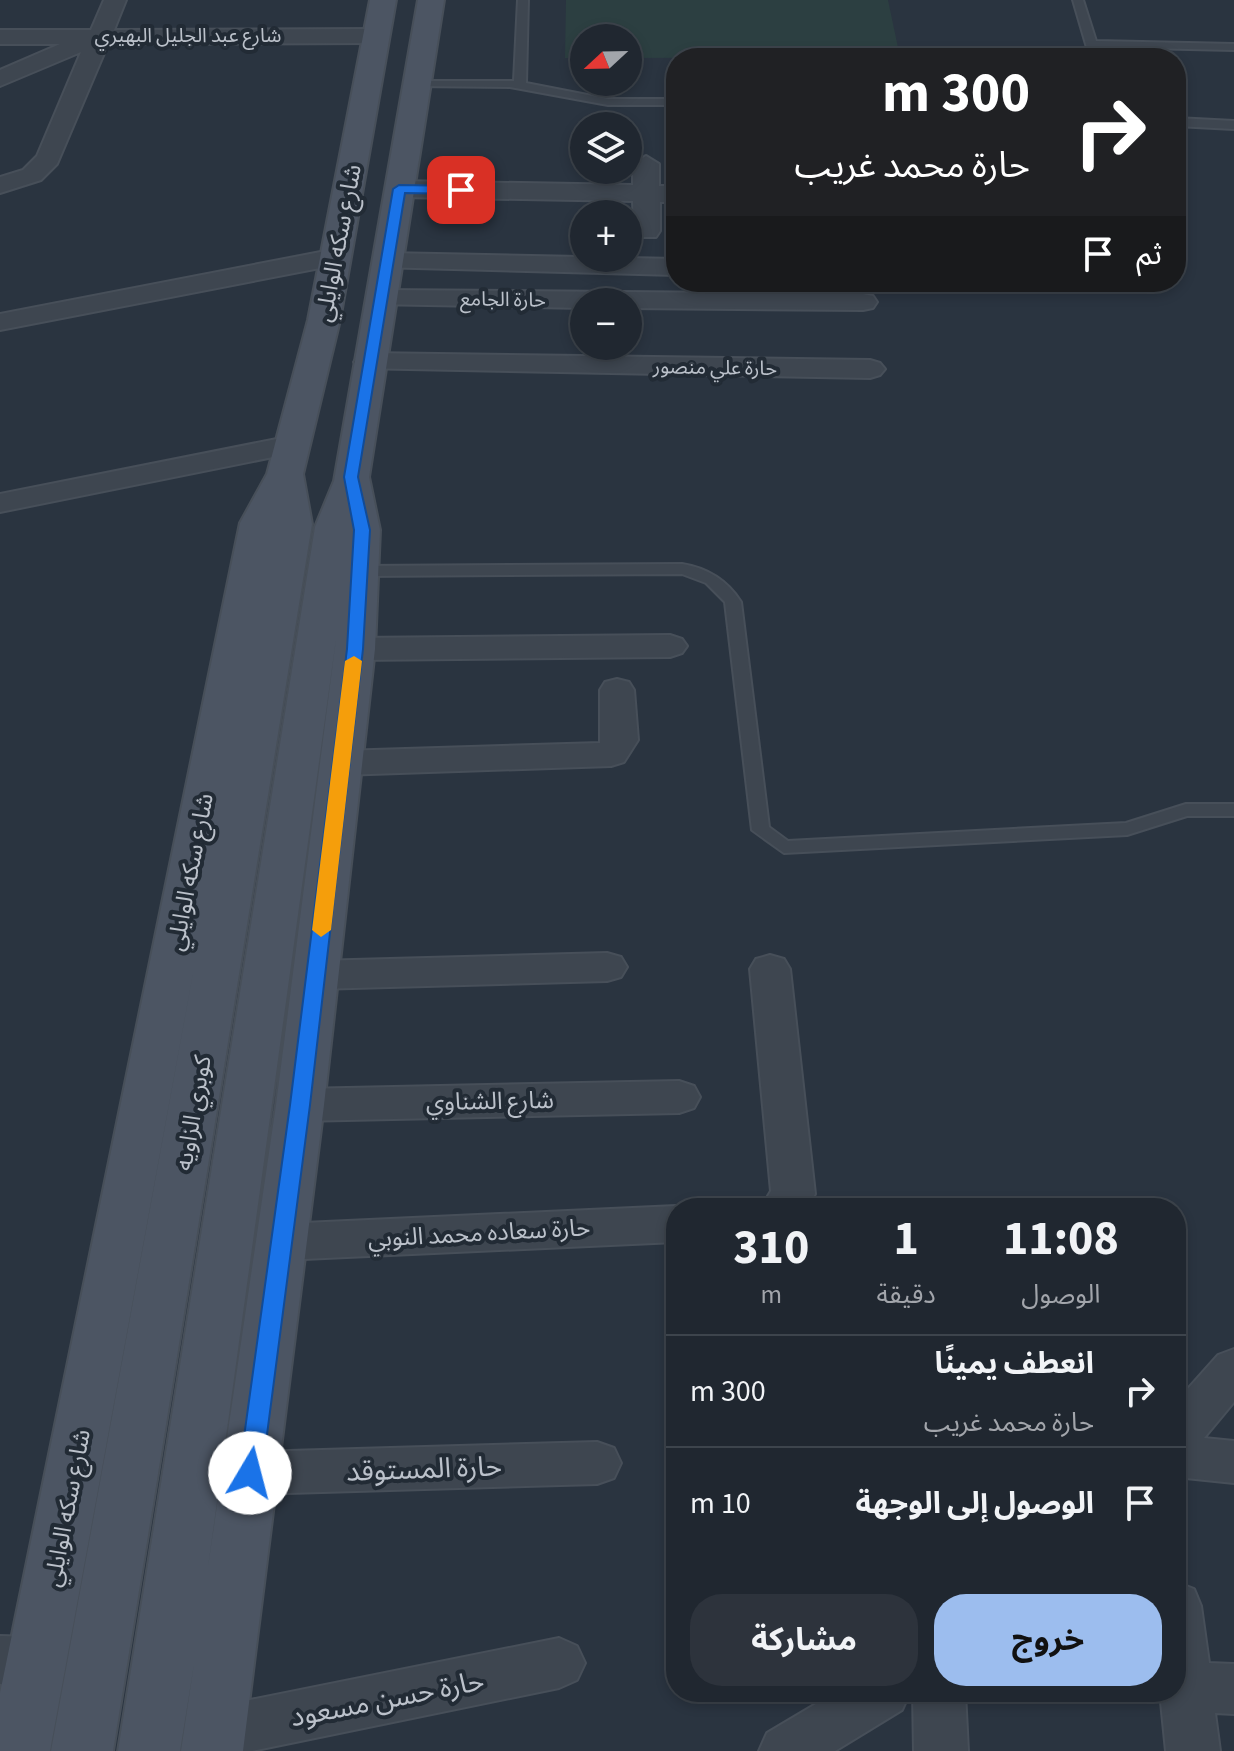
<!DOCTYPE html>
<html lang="ar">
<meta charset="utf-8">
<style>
:root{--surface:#202730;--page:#2d333c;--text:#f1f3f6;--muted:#a2a5ab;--line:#3d444c;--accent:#9cbdee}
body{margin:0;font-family:"Source Sans 3","Noto Sans Arabic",sans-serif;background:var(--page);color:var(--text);direction:rtl;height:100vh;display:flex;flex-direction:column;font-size:30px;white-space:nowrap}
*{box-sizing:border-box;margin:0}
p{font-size:26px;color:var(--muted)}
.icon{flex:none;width:44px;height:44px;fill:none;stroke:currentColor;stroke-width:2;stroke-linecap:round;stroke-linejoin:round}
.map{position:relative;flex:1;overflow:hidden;direction:ltr}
.side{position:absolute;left:666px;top:1198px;width:520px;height:504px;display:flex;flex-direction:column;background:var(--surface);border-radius:32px;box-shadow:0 4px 12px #0003,0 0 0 2px var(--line);direction:rtl}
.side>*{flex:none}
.banner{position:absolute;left:666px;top:48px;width:520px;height:244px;border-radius:32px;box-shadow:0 4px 12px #0003,0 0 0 2px var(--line);direction:rtl;background:#202124;color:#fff;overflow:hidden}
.needle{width:52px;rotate:248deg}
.tools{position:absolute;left:570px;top:24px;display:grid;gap:16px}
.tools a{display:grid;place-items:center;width:72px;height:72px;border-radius:50%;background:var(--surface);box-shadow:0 4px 12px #0003,0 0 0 2px var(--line);font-size:40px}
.pin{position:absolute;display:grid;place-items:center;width:68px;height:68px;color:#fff;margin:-34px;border-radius:16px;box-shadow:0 4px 12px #0006}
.me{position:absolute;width:88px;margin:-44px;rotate:8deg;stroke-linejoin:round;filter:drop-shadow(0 0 6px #0008)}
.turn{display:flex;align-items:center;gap:28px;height:168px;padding:0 24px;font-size:36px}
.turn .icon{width:104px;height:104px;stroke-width:2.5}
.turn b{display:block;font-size:56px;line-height:68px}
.then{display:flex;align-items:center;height:76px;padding:0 24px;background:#0003;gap:16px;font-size:30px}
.eta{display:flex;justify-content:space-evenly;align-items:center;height:136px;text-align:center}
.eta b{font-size:48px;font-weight:700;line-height:56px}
.action{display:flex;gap:16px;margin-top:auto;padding:16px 24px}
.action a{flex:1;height:92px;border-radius:32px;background:var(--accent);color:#111;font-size:32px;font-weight:700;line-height:92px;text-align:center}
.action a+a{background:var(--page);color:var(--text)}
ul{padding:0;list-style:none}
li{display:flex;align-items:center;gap:24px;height:112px;padding:0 24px;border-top:2px solid var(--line)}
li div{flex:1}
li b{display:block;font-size:30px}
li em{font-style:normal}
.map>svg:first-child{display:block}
.green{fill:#2c3f41}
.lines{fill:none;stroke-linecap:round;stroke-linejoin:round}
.lane-casing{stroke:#474f59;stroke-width:4}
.street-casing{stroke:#474f59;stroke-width:4}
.secondary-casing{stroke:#474f59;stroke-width:4}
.lane{fill:#3e4650;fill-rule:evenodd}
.street{fill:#3e4650;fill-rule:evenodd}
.secondary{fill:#4c5563;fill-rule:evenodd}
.route{fill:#1a73e8;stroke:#114b97;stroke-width:2}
.slow{fill:#f59e0b}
.labels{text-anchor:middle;stroke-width:8;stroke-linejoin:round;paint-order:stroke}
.far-street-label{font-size:20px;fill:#bbc1ca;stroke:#222b35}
.street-label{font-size:24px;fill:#bbc1ca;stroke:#222b35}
.near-street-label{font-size:28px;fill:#bbc1ca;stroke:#222b35}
</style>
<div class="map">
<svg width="1234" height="1751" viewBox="0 0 1234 1751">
<rect width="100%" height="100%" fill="#2a3440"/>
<path class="green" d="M566,0h322l12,57 -272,1v-20h-44v20h-19z"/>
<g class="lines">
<defs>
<g id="lane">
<path d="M518,0h10l-2,83 82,16h68v6h-68l-98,-18 -97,-1 -2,-2 6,-3h97z"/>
<path d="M1073,0h10l13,41 138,3v6l-136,-3 4,11h-12z"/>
<path d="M1176,118l58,3v8l-58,-3z"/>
<path d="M682,564c25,4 45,16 59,38l28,225 19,14 338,-18 60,-19h48v12h-47l-60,19 -343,18 -32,-23 -27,-228 -19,-19 -24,-9 -320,2 -8,-5 8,-5z"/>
</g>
<g id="street">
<path d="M104,0h22l-12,30 262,-1 12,7 -12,7 -268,1 -51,120 -16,16 -41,13v-16l23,-7 14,-14 44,-104 -81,34v-16l60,-26h-60v-14h91z"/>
<path d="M646,156l13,8v22h17v16h-16v29l-4,6h-18l-4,-6 -1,-30 -234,-4 -13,-8 13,-8 234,4v-21z"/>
<path d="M336,249l10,2 4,6 -4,6 -346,67v-16z"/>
<path d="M388,253l288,6v16l-298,-8 -4,-6 4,-6z"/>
<path d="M382,290l481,4 10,2 4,6 -4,6 -10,2 -235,-2v-6h-44v6l-212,-4 -4,-6 4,-6z"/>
<path d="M368,353l502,7 10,3 5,6 -5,6 -10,3 -512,-10 -4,-6 4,-6z"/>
<path d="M292,436l11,3 4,6 -4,6 -303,61v-18z"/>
<path d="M670,635l12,4 5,7 -5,7 -12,4 -315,3 -12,-4 -5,-7 5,-7 12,-4z"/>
<path d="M617,679l12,3 5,8 4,50 -14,22 -13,4 -270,9 -13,-4 -5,-8 5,-8 13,-4 259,-8v-53l5,-8z"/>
<path d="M607,953l14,4 6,10 -6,10 -14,4 -291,8 -14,-4 -6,-10 6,-10 14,-4z"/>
<path d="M770,955l14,4 6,10 25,225 -8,14h-46l10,-17 -21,-222 6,-10z"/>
<path d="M679,1081l15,5 6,11 -6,11 -15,5 -379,8 -15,-5 -6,-11 6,-11 15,-5z"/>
<path d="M676,1206l5,2h-5v34l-394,18 -16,-5 -6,-13 6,-13 16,-5z"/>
<path d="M1234,1349v53l-30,36 30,3v42l-58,-6v-75l42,-47z"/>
<path d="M597,1442l17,6 7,15 -7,15 -17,6 -347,10 -17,-6 -7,-15 7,-15 17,-6z"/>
<path d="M1176,1582l18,7 7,17 8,57 25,1v50l-19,-1 5,38h-54l-6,-59h16z"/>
<path d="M0,1636l37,1 18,7 8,17 -8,17 -18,7 -37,-1z"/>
<path d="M559,1638l18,8 8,17 -8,17 -18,8 -307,63h-56l-8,-18 8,-18 19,-8z"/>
<path d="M836,1692h74l-8,18 -67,41h-76l8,-18z"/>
<path d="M913,1692h52l3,59h-54z"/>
</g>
<g id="secondary">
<path d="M370,0h26l-56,320 -37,154 9,50 -199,1227h-62l145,-794 -146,794h-50v-58l240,-1170 27,-49 41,-154z"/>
<path d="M418,0h26l-75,477 11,53 -5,119 -51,456 -81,646h-62l13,-87 -14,87h-62l197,-1224 19,-46zM336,639l-60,466 -68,462z"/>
</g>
</defs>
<use href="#lane" class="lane-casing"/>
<use href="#street" class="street-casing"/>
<use href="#secondary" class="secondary-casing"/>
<use href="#lane" class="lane"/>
<use href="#street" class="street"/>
<use href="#secondary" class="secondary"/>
</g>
<path class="route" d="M399,185l62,1 6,4 -6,4 -56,-1 -47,284 12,53 -7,119 -53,456 -48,368 -4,7 -8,3 -8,-3 -3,-7 51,-368 57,-456 7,-119 -10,-53 49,-288z"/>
<path class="slow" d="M354,656l8,5 -31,269 -10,7 -9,-7 33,-269z"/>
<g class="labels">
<g class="far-street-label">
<text x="188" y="42">شارع عبد الجليل البهيري</text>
<text transform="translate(503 299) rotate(1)" y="7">حارة الجامع</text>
<text transform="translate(715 367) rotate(1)" y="7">حارة علي منصور</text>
</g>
<g class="street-label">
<text transform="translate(338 243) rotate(-79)" y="8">شارع سكه الوايلي</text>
<text transform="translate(190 872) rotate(-79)" y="8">شارع سكه الوايلي</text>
<text transform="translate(490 1101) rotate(-1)" y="8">شارع الشناوي</text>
<text transform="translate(193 1113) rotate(-80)" y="8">كوبري الزاويه</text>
<text transform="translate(479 1233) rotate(-3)" y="8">حارة سعاده محمد النوبي</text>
<text transform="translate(67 1508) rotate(-79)" y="8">شارع سكه الوايلي</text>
</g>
<g class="near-street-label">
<text transform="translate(424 1468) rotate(-2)" y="10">حارة المستوقد</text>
<text transform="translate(387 1698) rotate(-11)" y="10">حارة حسن مسعود</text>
</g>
</g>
</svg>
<div class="tools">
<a><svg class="needle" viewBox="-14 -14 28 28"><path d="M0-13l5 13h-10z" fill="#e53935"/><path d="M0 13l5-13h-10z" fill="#a2a5ab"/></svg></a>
<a><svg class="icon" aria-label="layers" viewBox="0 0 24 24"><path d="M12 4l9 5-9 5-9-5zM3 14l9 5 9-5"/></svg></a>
<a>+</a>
<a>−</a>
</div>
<div class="pin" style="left:461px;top:190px;background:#d93025"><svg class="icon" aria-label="arrive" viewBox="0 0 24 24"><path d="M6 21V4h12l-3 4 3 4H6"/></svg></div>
<svg class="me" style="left:250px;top:1473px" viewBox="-20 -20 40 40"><circle r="19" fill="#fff"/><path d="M0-13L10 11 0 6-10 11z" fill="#1a73e8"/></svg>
<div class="banner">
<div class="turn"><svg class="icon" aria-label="right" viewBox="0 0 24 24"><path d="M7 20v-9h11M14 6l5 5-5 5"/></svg><div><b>300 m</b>حارة محمد غريب</div></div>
<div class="then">ثم<svg class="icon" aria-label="arrive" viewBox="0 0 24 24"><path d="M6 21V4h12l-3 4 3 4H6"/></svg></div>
</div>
<section class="side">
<div class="eta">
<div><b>11:08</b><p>الوصول</p></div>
<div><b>1</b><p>دقيقة</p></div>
<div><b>310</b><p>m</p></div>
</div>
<ul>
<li><svg class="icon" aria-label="right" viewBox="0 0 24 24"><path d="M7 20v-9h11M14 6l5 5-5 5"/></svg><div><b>انعطف يمينًا</b><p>حارة محمد غريب</p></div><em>300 m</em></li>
<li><svg class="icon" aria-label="arrive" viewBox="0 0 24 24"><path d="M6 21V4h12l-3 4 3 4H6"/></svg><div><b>الوصول إلى الوجهة</b></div><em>10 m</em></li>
</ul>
<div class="action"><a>خروج</a><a>مشاركة</a></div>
</section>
</div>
